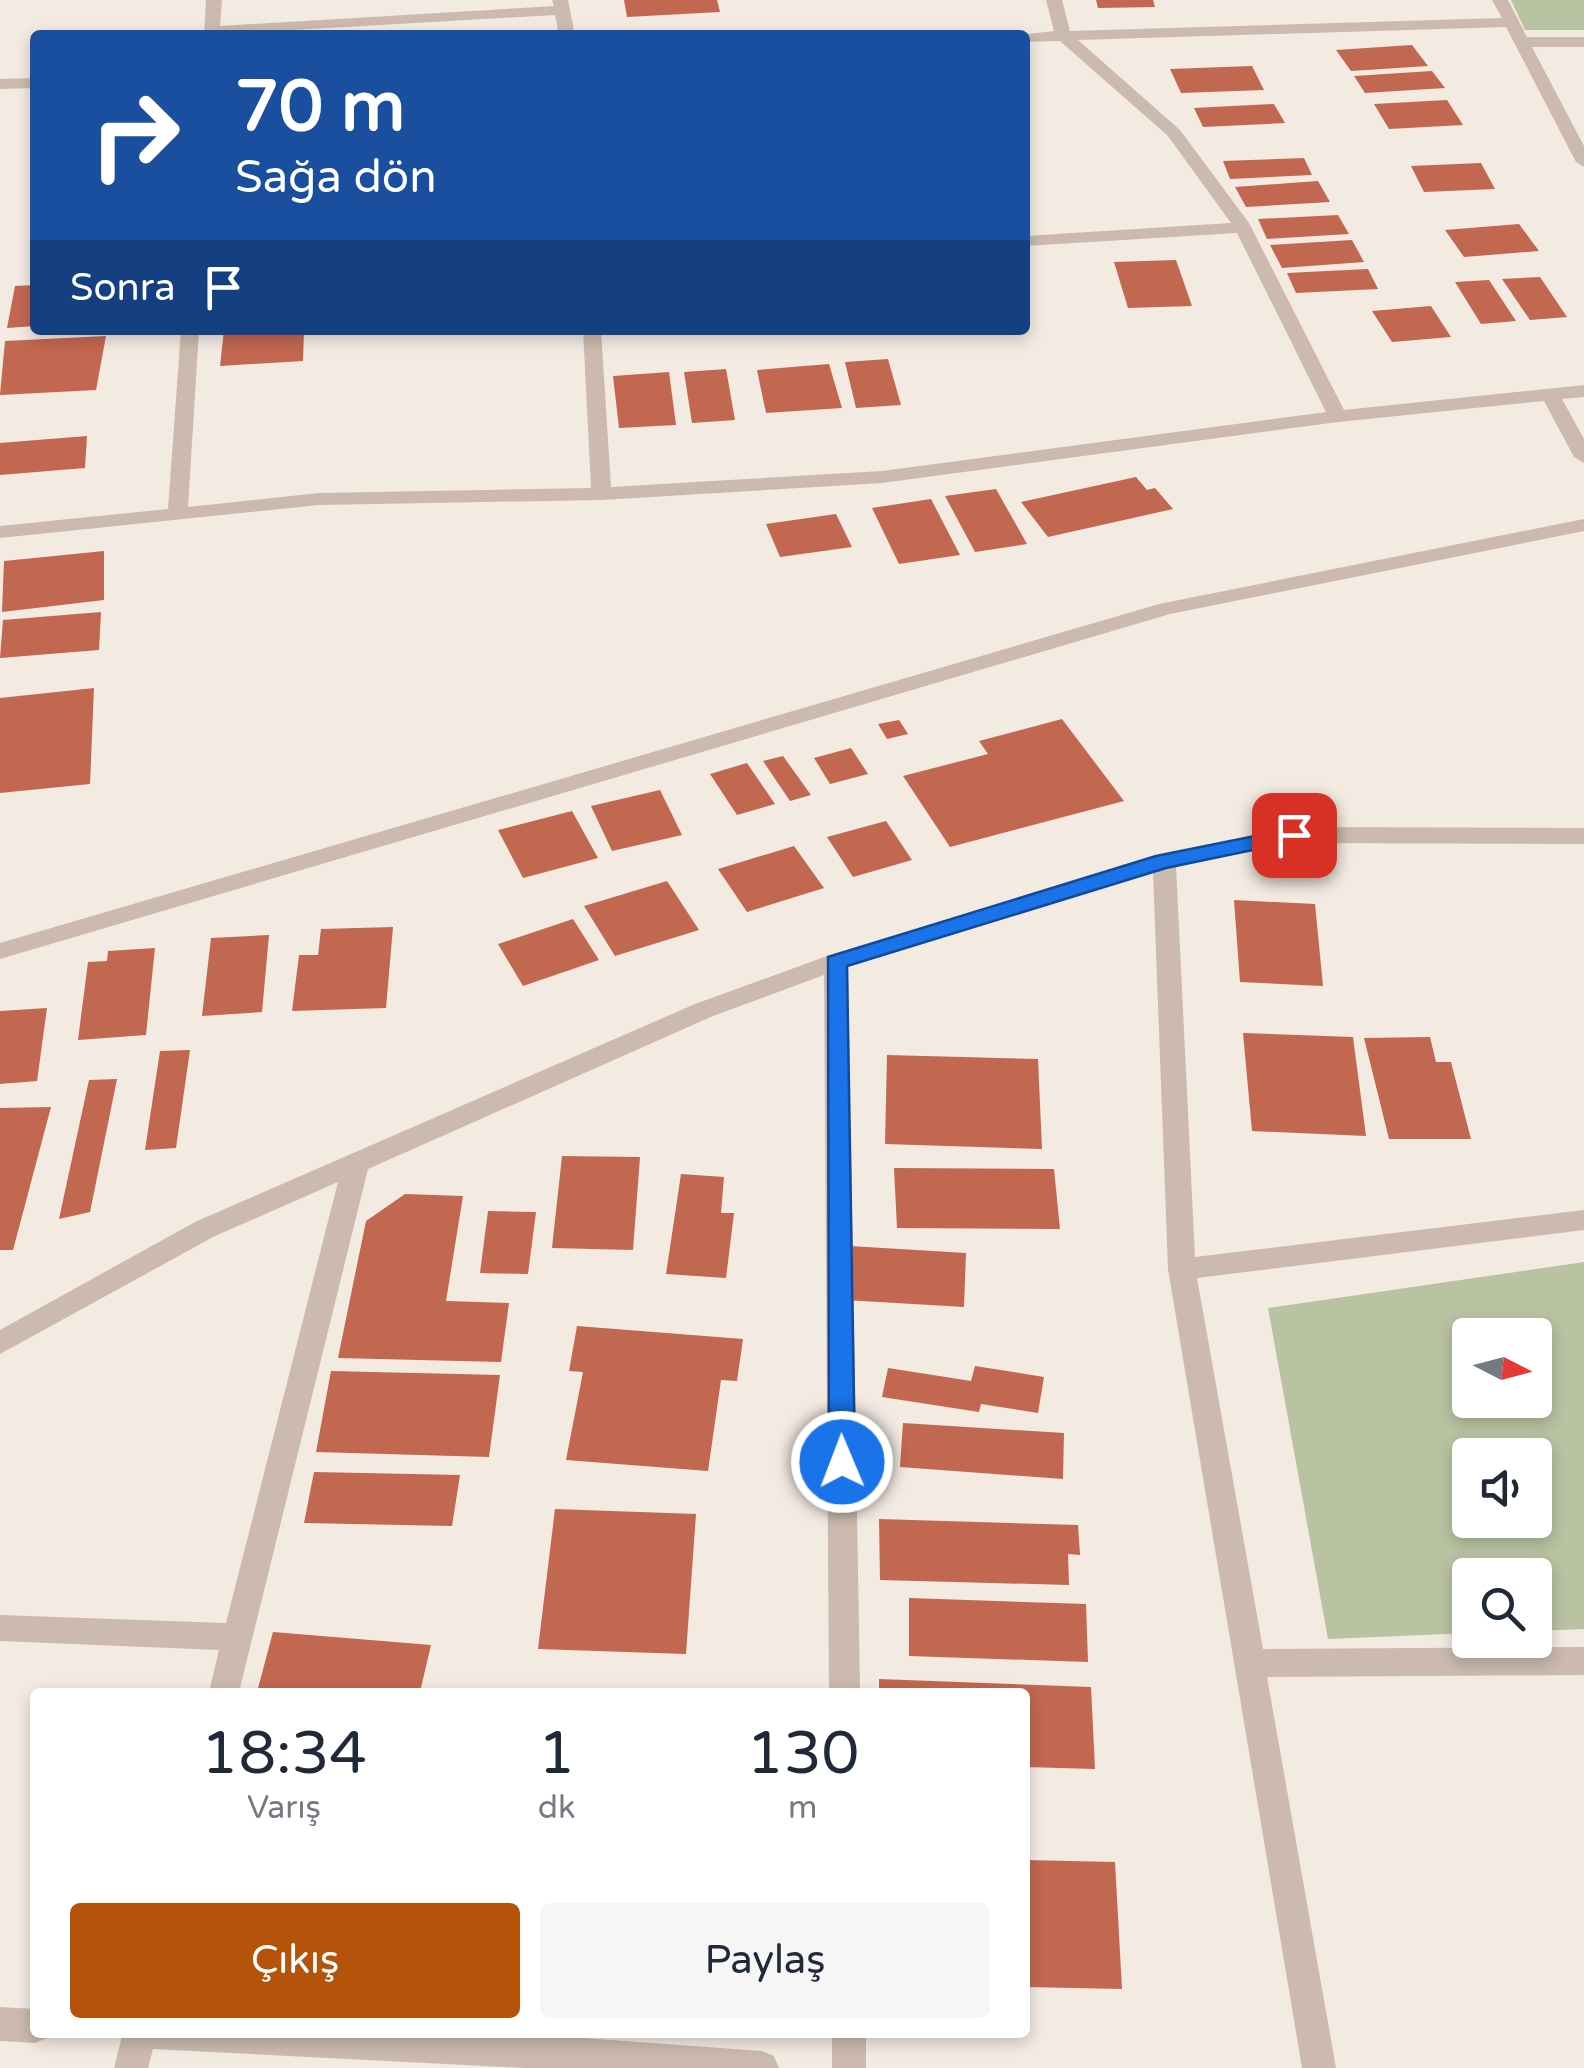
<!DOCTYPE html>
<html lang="tr">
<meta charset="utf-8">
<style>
:root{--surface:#fff;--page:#f6f6f7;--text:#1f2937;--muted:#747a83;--accent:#b45309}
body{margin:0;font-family:"Varela Round",sans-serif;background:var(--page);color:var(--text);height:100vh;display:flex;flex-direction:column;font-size:38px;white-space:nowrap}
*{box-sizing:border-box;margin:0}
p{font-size:32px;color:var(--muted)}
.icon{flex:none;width:55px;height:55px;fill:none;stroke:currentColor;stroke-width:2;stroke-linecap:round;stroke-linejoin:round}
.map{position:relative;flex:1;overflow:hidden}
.sheet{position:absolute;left:30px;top:1688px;width:1000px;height:350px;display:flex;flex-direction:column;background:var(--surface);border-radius:10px;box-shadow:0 5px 15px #0003}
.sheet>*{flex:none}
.banner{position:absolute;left:30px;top:30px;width:1000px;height:305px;border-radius:10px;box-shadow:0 5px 15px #0003;background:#1a4fa0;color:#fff;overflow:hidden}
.needle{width:65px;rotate:96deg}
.fabs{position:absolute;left:1452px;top:1318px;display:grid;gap:20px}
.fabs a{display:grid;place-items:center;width:100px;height:100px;border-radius:10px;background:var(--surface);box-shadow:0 5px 15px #0003;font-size:50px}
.pin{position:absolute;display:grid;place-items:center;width:85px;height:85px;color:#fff;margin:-42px;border-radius:20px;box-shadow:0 5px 15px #0006}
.me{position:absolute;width:110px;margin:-55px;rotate:359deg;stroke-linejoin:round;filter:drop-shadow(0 0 8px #0008)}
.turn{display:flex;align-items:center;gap:35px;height:210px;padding:0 40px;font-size:45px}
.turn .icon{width:130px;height:130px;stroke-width:2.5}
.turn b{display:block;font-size:70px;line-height:85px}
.then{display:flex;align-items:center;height:95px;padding:0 40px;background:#0003;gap:20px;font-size:38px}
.eta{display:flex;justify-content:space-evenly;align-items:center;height:170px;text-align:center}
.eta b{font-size:60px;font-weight:600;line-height:70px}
.cta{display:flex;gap:20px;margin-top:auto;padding:20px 40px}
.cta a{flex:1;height:115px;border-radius:10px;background:var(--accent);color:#fff;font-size:40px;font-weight:600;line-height:115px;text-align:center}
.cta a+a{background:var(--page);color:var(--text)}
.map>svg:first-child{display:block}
.green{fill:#b9c2a1;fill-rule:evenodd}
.building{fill:#c26750}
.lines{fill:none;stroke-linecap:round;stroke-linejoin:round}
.minor{fill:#cbbaad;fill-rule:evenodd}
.route{fill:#1a73e8;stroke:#114b97;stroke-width:2.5}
</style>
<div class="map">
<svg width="1584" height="2068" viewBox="0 0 1584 2068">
<rect width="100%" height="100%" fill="#f3eae2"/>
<g class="green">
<path d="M1511,0h73v30h-59z"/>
<path d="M1584,1262v367l-49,2v-56h-65v58l-142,6 -60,-331zM1470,1335h65v65h-65zM1470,1455h65v65h-65z"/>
</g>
<g class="building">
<path d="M624,0h93l3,12 -93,5z"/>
<path d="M1096,0h57l2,7 -57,1z"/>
<path d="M1412,45l16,21 -77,5 -15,-21z"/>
<path d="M1252,66l12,24 -83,3 -11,-24z"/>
<path d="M1432,71l13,17 -80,5 -11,-17z"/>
<path d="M1447,100l16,25 -74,4 -15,-25z"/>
<path d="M1274,104l11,19 -82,4 -9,-19z"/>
<path d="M1304,158l8,17 -82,4 -7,-18z"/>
<path d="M1481,163l14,26 -71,3 -13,-26z"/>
<path d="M1318,181l12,21 -84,5 -11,-20z"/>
<path d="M1338,215l11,19 -82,5 -9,-20z"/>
<path d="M1519,224l20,27 -75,6 -19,-27z"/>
<path d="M1352,240l12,22 -82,6 -12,-23z"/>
<path d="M1176,260l16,46 -64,2 -14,-46z"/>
<path d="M1368,269l10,20 -82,4 -9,-20z"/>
<path d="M1540,277l27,40 -37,3 -28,-41z"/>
<path d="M1489,280l27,41 -35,3 -26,-42z"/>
<path d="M35,285v41l-28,2 8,-42z"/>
<path d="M1431,306l20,31 -59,5 -20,-31z"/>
<path d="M224,330h80l-1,31 -83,5z"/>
<path d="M106,336l-10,54 -96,5 5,-54z"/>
<path d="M888,359l13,46 -45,3 -11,-46z"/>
<path d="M829,364l13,44 -76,5 -9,-43z"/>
<path d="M726,369l9,51 -43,3 -8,-51z"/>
<path d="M669,372l7,53 -57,3 -6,-52z"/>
<path d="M87,436l-2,32 -85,7v-32z"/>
<path d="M1136,477l11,13 8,-2 18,21 -125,28 -27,-35z"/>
<path d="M996,489l31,55 -52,8 -30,-56z"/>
<path d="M931,499l29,56 -61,9 -27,-56z"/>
<path d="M836,514l16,33 -72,10 -14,-33z"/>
<path d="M104,551v49l-102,12 2,-51z"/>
<path d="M101,612l-2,38 -99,8 3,-38z"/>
<path d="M94,688l-4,96 -90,9v-95z"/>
<path d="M1062,719l62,82 -174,46 -47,-71 85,-22 -9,-13z"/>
<path d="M899,720l9,14 -21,5 -9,-15z"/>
<path d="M851,748l17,26 -38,10 -16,-26z"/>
<path d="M783,756l28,39 -21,6 -27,-40z"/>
<path d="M747,763l28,41 -38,11 -27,-41z"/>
<path d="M660,790l22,45 -70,16 -21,-45z"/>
<path d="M572,811l26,47 -75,20 -25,-48z"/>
<path d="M886,821l26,39 -59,17 -26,-40z"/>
<path d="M794,846l30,42 -77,24 -29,-43z"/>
<path d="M667,881l32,49 -84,26 -31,-50z"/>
<path d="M1234,900l81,4 8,82 -83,-4z"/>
<path d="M573,919l26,41 -76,26 -25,-42z"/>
<path d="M393,927l-7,81 -94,3 7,-56h19l3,-26z"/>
<path d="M269,935l-7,77 -60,4 9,-78z"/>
<path d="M155,948l-9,87 -68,5 10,-78 19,-1 1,-10z"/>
<path d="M47,1008l-10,73 -37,3v-73z"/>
<path d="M1243,1033l110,4 13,99 -114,-5z"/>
<path d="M1430,1037l6,25h15l20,77h-82l-25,-101z"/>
<path d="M190,1050l-14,98 -31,2 15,-99z"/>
<path d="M887,1055l151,4 4,90 -157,-5z"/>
<path d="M117,1079l-27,133 -31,7 30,-139z"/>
<path d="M51,1107l-38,143h-13v-142z"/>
<path d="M562,1156l78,1 -7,93 -81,-2z"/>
<path d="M894,1168l160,1 6,60 -163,-1z"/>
<path d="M681,1174l43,3 -3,36h13l-8,65 -60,-4z"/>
<path d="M405,1194l58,2 -17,105 63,2 -8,59 -163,-4 28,-137z"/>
<path d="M488,1211l48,1 -8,62 -48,-1z"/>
<path d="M850,1246l116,7 -2,54 -119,-7z"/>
<path d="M577,1326l166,13 -6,42 -16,-1 -13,91 -142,-11 17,-88 -14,-1z"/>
<path d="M975,1366l69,11 -6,36 -57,-9 -2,8 -97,-15 6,-29 83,13z"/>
<path d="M331,1371l169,4 -11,82 -173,-5z"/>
<path d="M903,1423l161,10 -1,46 -163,-12z"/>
<path d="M314,1472l146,3 -8,51 -148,-3z"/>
<path d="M555,1509l141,5 -10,140 -148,-5z"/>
<path d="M879,1519l199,6 2,30 -12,-1 1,31 -189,-5z"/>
<path d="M909,1598l177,6 2,58 -179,-6z"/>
<path d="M273,1632l158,13 -11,47h-163z"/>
<path d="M879,1679l212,8 4,82 -70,-2v-75h-146z"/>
<path d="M1025,1860l90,2 7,127 -95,-2z"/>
</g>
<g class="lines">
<g class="minor">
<path d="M206,0h16l-2,26 334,-20 -2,-6h16l7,35h-16l-4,-20 -351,20z"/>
<path d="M1046,0h16l8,31 432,-13 -10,-18h16l19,37h57v10h-52l52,99v21l-8,-5 -70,-135 -428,13 102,90 69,93 95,187 240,-25v12l-22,2 22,40v24l-10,-6 -30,-56 -206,21 -456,61 -281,17 -282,5 -319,33v-12l168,-17 13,-179h18l-11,177 131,-14 272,-5 -8,-158h18l10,157 271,-16 444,-59 -89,-179 -212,13v-10l206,-13 -63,-87 -108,-95 -35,1v-7h-6l35,-4z"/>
<path d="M35,78v10l-35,1v-10z"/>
<path d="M1584,519v12l-414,83 -1170,345v-16l1159,-339z"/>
<path d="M1293,827l291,1v16l-291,-1 -117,23 19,391 389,-47v20l-387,48 66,371 321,-2v28l-317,2 69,391h-34l-134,-799 -15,-397 -305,95 12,725h-31l-5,-717 -111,41 -345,153 -129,523h-30l10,-42 -219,-9v-26l226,8 112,-441 -123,54 -215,118v-24l195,-108 500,-218 132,-48 329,-100z"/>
<path d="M0,2007l35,2v23h15l-3,6 -12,5 -35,-2z"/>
<path d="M123,2032h377l262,19 12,5 5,12h-253l-373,-19 -5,19h-34z"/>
<rect x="832" y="2032" width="34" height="36"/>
</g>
</g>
<path class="route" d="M1294,828l10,7 -3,5 -135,28 -319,98 8,496 -3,7h-19l-4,-7 -1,-505 328,-101z"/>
</svg>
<div class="fabs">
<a><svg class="needle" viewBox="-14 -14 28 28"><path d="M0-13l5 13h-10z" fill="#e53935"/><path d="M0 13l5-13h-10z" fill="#747a83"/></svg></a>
<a><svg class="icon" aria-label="sound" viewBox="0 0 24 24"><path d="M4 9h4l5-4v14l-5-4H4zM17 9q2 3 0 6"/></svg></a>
<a><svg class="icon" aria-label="search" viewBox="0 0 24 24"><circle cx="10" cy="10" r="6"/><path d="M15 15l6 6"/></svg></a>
</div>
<div class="pin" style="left:1294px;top:835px;background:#d93025"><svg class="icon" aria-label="arrive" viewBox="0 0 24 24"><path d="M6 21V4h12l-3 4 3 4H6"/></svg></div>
<svg class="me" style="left:842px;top:1462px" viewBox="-20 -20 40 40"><circle r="17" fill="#1a73e8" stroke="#fff" stroke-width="3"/><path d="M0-11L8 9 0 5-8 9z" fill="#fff"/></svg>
<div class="banner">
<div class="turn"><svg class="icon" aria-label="right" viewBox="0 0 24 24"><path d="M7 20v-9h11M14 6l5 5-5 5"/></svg><div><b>70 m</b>Sağa dön</div></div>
<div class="then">Sonra<svg class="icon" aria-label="arrive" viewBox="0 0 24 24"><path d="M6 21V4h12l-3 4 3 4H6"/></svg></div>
</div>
<section class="sheet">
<div class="eta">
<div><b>18:34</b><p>Varış</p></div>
<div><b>1</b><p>dk</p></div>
<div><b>130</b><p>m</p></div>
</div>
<div class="cta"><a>Çıkış</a><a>Paylaş</a></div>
</section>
</div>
